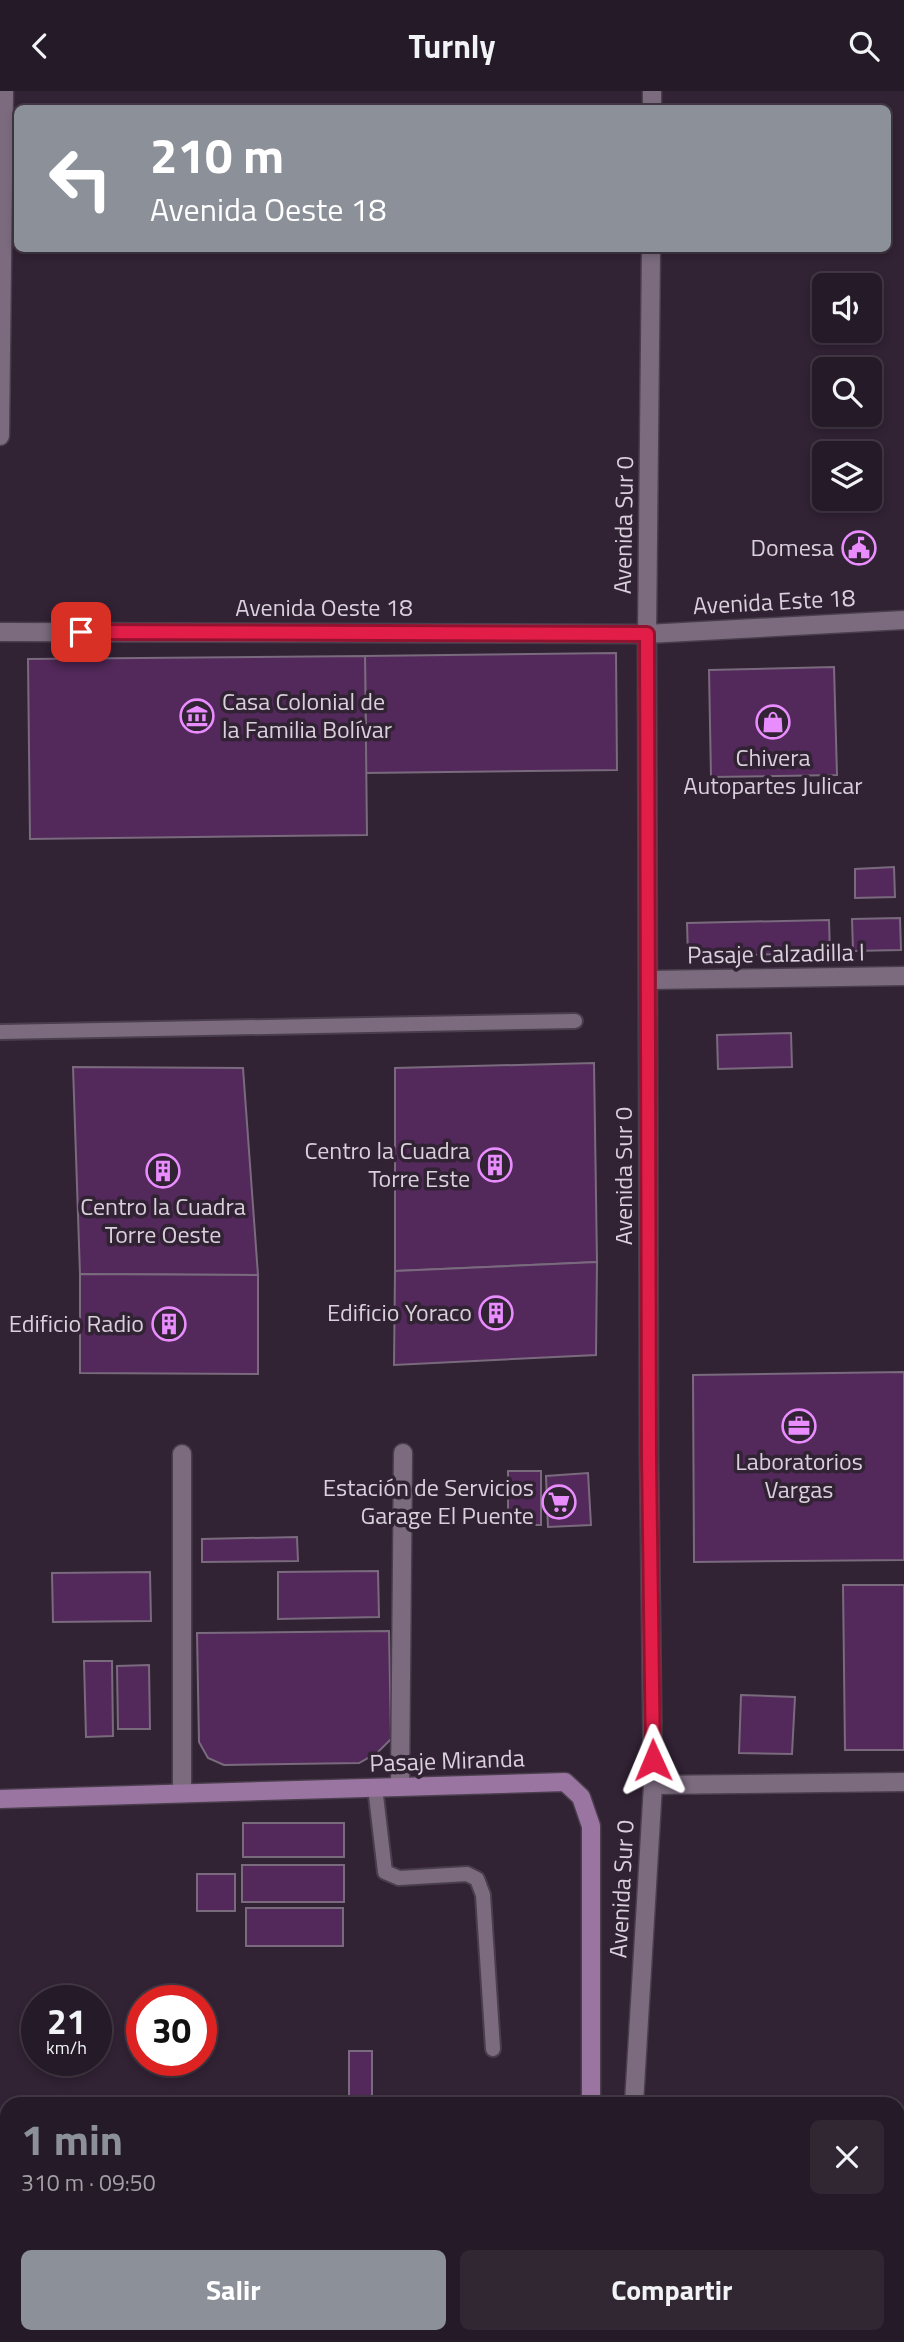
<!DOCTYPE html>
<html lang="es">
<meta charset="utf-8">
<style>
:root{--surface:#251a27;--page:#312733;--text:#f1f3f6;--muted:#a3a1a7;--line:#423844;--accent:#8c9099}
body{margin:0;font-family:"Titillium Web",sans-serif;background:var(--page);color:var(--text);height:100vh;display:flex;flex-direction:column;font-size:26px;white-space:nowrap}
*{box-sizing:border-box;margin:0}
p{font-size:23px;color:var(--muted)}
.icon{flex:none;width:38px;height:38px;fill:none;stroke:currentColor;stroke-width:2;stroke-linecap:round;stroke-linejoin:round}
.map{position:relative;flex:1;overflow:hidden}
.sheet{position:absolute;left:0px;top:2006px;width:905px;height:247px;display:flex;flex-direction:column;background:var(--surface);border-radius:21px 21px 0 0;box-shadow:0 4px 10px #0003,0 0 0 2px var(--line)}
.sheet>*{flex:none}
.guide{position:absolute;left:14px;top:14px;width:877px;height:147px;border-radius:10px;box-shadow:0 4px 10px #0003,0 0 0 2px var(--line);background:#8c9099;color:#fff;overflow:hidden}
.buttons{position:absolute;left:812px;top:182px;display:grid;gap:14px}
.buttons a{display:grid;place-items:center;width:70px;height:70px;border-radius:10px;background:var(--surface);box-shadow:0 4px 10px #0003,0 0 0 2px var(--line);font-size:35px}
.speed{position:absolute;left:21px;top:1894px;display:flex;gap:14px;font-size:35px;font-weight:700;text-align:center}
.speed>*{display:grid;place-content:center;width:91px;height:91px;border-radius:50%;background:var(--surface);box-shadow:0 4px 10px #0003,0 0 0 2px var(--line);line-height:1}
.speed small{font-size:18px;font-weight:400}
.speed .limit{border:10px solid #d22;background:#fff;color:#111}
.pin{position:absolute;display:grid;place-items:center;width:60px;height:60px;color:#fff;margin:-30px;border-radius:14px;box-shadow:0 4px 10px #0006}
.me{position:absolute;width:77px;margin:-38px;rotate:359deg;stroke-linejoin:round;filter:drop-shadow(0 0 5px #0008)}
.turn{display:flex;align-items:center;gap:24px;height:147px;padding:0 21px;font-size:32px}
.turn .icon{width:91px;height:91px;stroke-width:2.5}
.turn b{display:block;font-size:49px;line-height:60px}
.round{display:grid;place-items:center;flex:none;width:74px;height:74px;border-radius:10px;background:var(--page)}
.overview{display:flex;align-items:center;justify-content:space-between;height:119px;padding:0 21px}
h1{font-size:42px;font-weight:700;line-height:52px;color:var(--accent)}
.button{display:flex;gap:14px;margin-top:auto;padding:14px 21px}
.button a{flex:1;height:80px;border-radius:10px;background:var(--accent);color:#fff;font-size:28px;font-weight:700;line-height:80px;text-align:center}
.button a+a{background:var(--page);color:var(--text)}
header{display:flex;justify-content:space-between;align-items:center;height:91px;padding:0 21px;background:var(--surface);font-size:32px;font-weight:700}
.map>svg:first-child{display:block}
.water{fill:#290131}
.building{fill:#53295b;stroke:#7a6a7e;stroke-width:2}
.lines{fill:none;stroke-linecap:round;stroke-linejoin:round}
.lane-casing{stroke:#4a3e4d;stroke-width:18}
.street-casing{stroke:#4a3e4d;stroke-width:21}
.secondary-casing{stroke:#4a3e4d;stroke-width:21}
.highway-casing{stroke:#4a3e4d;stroke-width:24}
.lane{stroke:#7c6b7f;stroke-width:14}
.street{stroke:#7c6b7f;stroke-width:18}
.secondary{stroke:#9a75a1;stroke-width:18}
.highway{stroke:#df8bf1;stroke-width:21}
.route-casing{stroke:#92132f;stroke-width:18}
.route{stroke:#e11d48;stroke-width:12}
.labels{text-anchor:middle;stroke-width:7;stroke-linejoin:round;paint-order:stroke}
.street-label{font-size:24px;fill:#d9d0db;stroke:#312234}
.poi-label{font-size:24px;fill:#d9d0db;stroke:#312234;text-anchor:end}
</style>
<header><svg class="icon" aria-label="back" viewBox="0 0 24 24"><path d="M15 5l-7 7 7 7"/></svg>Turnly<svg class="icon" aria-label="search" viewBox="0 0 24 24"><circle cx="10" cy="10" r="6"/><path d="M15 15l6 6"/></svg></header>
<div class="map">
<svg width="904" height="2251" viewBox="0 0 904 2251">
<rect width="100%" height="100%" fill="#312234"/>
<path class="water" d="M904,2185v66h-52l5,-6h41v-52z"/>
<g class="building">
<path d="M616,562l1,117 -251,3 -1,-117z"/>
<path d="M365,565l2,179 -337,4 -2,-180z"/>
<path d="M834,576l3,108 -126,2 -2,-107z"/>
<path d="M894,776l1,30 -40,1v-29z"/>
<path d="M900,827l1,32 -48,1 -1,-32z"/>
<path d="M829,829l1,33 -142,3 -1,-33z"/>
<path d="M791,942l1,34 -74,2 -1,-34z"/>
<path d="M594,972l3,199 -202,9v-203z"/>
<path d="M73,976l170,1 15,207 -178,-1z"/>
<path d="M597,1171l-1,93 -202,10 1,-94z"/>
<path d="M80,1183l178,1v99l-178,-1z"/>
<path d="M904,1281v188l-210,2 -1,-187z"/>
<rect x="508" y="1380" width="33" height="54"/>
<path d="M588,1382l3,52 -43,2 -2,-51z"/>
<path d="M297,1446l1,24 -96,1v-23z"/>
<path d="M378,1480l1,46 -101,2v-47z"/>
<path d="M150,1481l1,49 -98,1 -1,-49z"/>
<path d="M843,1494h61v165h-59z"/>
<path d="M389,1540l2,108 -14,14 -18,10 -135,2 -16,-7 -9,-16 -2,-109z"/>
<path d="M84,1570h28l1,75 -27,1z"/>
<path d="M149,1574l1,64h-32l-1,-63z"/>
<path d="M741,1604l54,2 -3,57 -53,-1z"/>
<rect x="243" y="1732" width="101" height="34"/>
<rect x="242" y="1774" width="102" height="37"/>
<rect x="197" y="1783" width="38" height="37"/>
<rect x="246" y="1817" width="97" height="38"/>
<rect x="349" y="1960" width="23" height="52"/>
</g>
<g class="lines">
<defs>
<g id="lane">
<path d="M0,941l575,-11"/>
<path d="M375,1696l10,85 14,6 68,-4 10,5 6,16 10,154"/>
</g>
<g id="street">
<path d="M652,18v-18"/>
<path d="M0,345l4,-345"/>
<path d="M0,541l647,2 257,-14"/>
<path d="M649,889l255,-4"/>
<path d="M653,1694l251,-3"/>
<path d="M400,1696l3,-334"/>
<path d="M182,1702v-339"/>
<path d="M634,2012l19,-318 -4,-327 -2,-824 4,-385"/>
</g>
<g id="secondary">
<path d="M0,1708l565,-17 16,15 10,29v277"/>
<path d="M591,2251v-6"/>
</g>
<g id="highway">
<path d="M898,2088l6,-8"/>
<path d="M777,2251l4,-6"/>
</g>
</defs>
<use href="#lane" class="lane-casing"/>
<use href="#street" class="street-casing"/>
<use href="#secondary" class="secondary-casing"/>
<use href="#highway" class="highway-casing"/>
<use href="#lane" class="lane"/>
<use href="#street" class="street"/>
<use href="#secondary" class="secondary"/>
<use href="#highway" class="highway"/>
</g>
<g class="lines">
<defs>
<path id="route" d="M81,541l566,2 2,824 4,302"/>
</defs>
<use href="#route" class="route-casing"/>
<use href="#route" class="route"/>
</g>
<defs>
<symbol id="civic-ring" viewBox="-11 -11 22 22"><circle r="9.5" fill="#312234" stroke="#e98dfe" stroke-width="1.5"/><path d="M-.6-6.5H3V-4.5H.6V-3L4-1V1h2V6H-6V1h2V-1L-.6-3ZM-1.2 2.5V6h2.4V2.5Z" fill="#e98dfe"/></symbol>
<symbol id="museum-ring" viewBox="-11 -11 22 22"><circle r="9.5" fill="#312234" stroke="#e98dfe" stroke-width="1.5"/><path d="M0-6L6-3V-2H-6V-3ZM-5-1h2V3h-2ZM-1-1h2V3h-2ZM3-1h2V3H3ZM-6 4H6V6H-6Z" fill="#e98dfe"/></symbol>
<symbol id="shop-ring" viewBox="-11 -11 22 22"><circle r="9.5" fill="#312234" stroke="#e98dfe" stroke-width="1.5"/><path d="M-5-2.5h2.3a2.7 3.5 0 0 1 5.4 0H5L5.5 6h-11ZM-1.5-2.5h3a1.5 2.3 0 0 0-3 0Z" fill="#e98dfe"/></symbol>
<symbol id="building-ring" viewBox="-11 -11 22 22"><circle r="9.5" fill="#312234" stroke="#e98dfe" stroke-width="1.5"/><path d="M-4-6H4V6H1V3H-1V6H-4ZM-2.5-4.3h1.7v1.8h-1.7ZM.8-4.3h1.7v1.8H.8ZM-2.5-1h1.7V.8h-1.7ZM.8-1h1.7V.8H.8Z" fill="#e98dfe"/></symbol>
<symbol id="office-ring" viewBox="-11 -11 22 22"><circle r="9.5" fill="#312234" stroke="#e98dfe" stroke-width="1.5"/><path d="M-6-3h4V-5.5h4V-3h4V5H-6ZM-1-4.5V-3h2v-1.5ZM-6 0V1H6V0Z" fill="#e98dfe"/></symbol>
<symbol id="supermarket-ring" viewBox="-11 -11 22 22"><circle r="9.5" fill="#312234" stroke="#e98dfe" stroke-width="1.5"/><path d="M-6-5.5h2.5l.6 2H6L4.5 2H-2.5L-4.4-4H-6ZM-1.5 3.2a1.3 1.3 0 1 0 .1 0ZM3 3.2a1.3 1.3 0 1 0 .1 0Z" fill="#e98dfe"/></symbol>
</defs>
<g fill-rule="evenodd">
<use href="#civic-ring" x="840" y="438" width="38" height="38"/>
<use href="#museum-ring" x="178" y="606" width="38" height="38"/>
<use href="#shop-ring" x="754" y="612" width="38" height="38"/>
<use href="#building-ring" x="476" y="1055" width="38" height="38"/>
<use href="#building-ring" x="144" y="1061" width="38" height="38"/>
<use href="#building-ring" x="477" y="1203" width="38" height="38"/>
<use href="#building-ring" x="150" y="1214" width="38" height="38"/>
<use href="#office-ring" x="780" y="1316" width="38" height="38"/>
<use href="#supermarket-ring" x="540" y="1392" width="38" height="38"/>
</g>
<g class="labels">
<g class="street-label">
<text transform="translate(624 434) rotate(-89)" y="8">Avenida Sur 0</text>
<text transform="translate(774 511) rotate(-3)" y="8">Avenida Este 18</text>
<text x="324" y="525">Avenida Oeste 18</text>
<text transform="translate(776 863) rotate(-1)" y="8">Pasaje Calzadilla I</text>
<text transform="translate(624 1085) rotate(-90)" y="8">Avenida Sur 0</text>
<text transform="translate(447 1670) rotate(-2)" y="8">Pasaje Miranda</text>
<text transform="translate(622 1798) rotate(-87)" y="8">Avenida Sur 0</text>
</g>
<g class="poi-label">
<text x="834" y="465">Domesa</text>
<text x="222" y="619" text-anchor="start">Casa Colonial de<tspan x="222" dy="28">la Familia Bolívar</tspan></text>
<text x="773" y="675" text-anchor="middle">Chivera<tspan x="773" dy="28">Autopartes Julicar</tspan></text>
<text x="470" y="1068">Centro la Cuadra<tspan x="470" dy="28">Torre Este</tspan></text>
<text x="163" y="1124" text-anchor="middle">Centro la Cuadra<tspan x="163" dy="28">Torre Oeste</tspan></text>
<text x="472" y="1230">Edificio Yoraco</text>
<text x="144" y="1241">Edificio Radio</text>
<text x="799" y="1379" text-anchor="middle">Laboratorios<tspan x="799" dy="28">Vargas</tspan></text>
<text x="534" y="1405">Estación de Servicios<tspan x="534" dy="28">Garage El Puente</tspan></text>
</g>
</g>
</svg>
<div class="buttons">
<a><svg class="icon" aria-label="sound" viewBox="0 0 24 24"><path d="M4 9h4l5-4v14l-5-4H4zM17 9q2 3 0 6"/></svg></a>
<a><svg class="icon" aria-label="search" viewBox="0 0 24 24"><circle cx="10" cy="10" r="6"/><path d="M15 15l6 6"/></svg></a>
<a><svg class="icon" aria-label="layers" viewBox="0 0 24 24"><path d="M12 4l9 5-9 5-9-5zM3 14l9 5 9-5"/></svg></a>
</div>
<div class="speed"><div>21<small>km/h</small></div><div class="limit">30</div></div>
<div class="pin" style="left:81px;top:541px;background:#d93025"><svg class="icon" aria-label="arrive" viewBox="0 0 24 24"><path d="M6 21V4h12l-3 4 3 4H6"/></svg></div>
<svg class="me" style="left:653px;top:1669px" viewBox="-20 -20 40 40"><path d="M0-17L14 15 0 8-14 15z" fill="#e11d48" stroke="#fff" stroke-width="4"/></svg>
<div class="guide">
<div class="turn"><svg class="icon" aria-label="left" viewBox="0 0 24 24"><path d="M17 20v-9H6M10 6l-5 5 5 5"/></svg><div><b>210 m</b>Avenida Oeste 18</div></div>
</div>
<section class="sheet">
<div class="overview"><div><h1>1 min</h1><p>310 m · 09:50</p></div><a class="round"><svg class="icon" aria-label="close" viewBox="0 0 24 24"><path d="M6 6l12 12M18 6L6 18"/></svg></a></div>
<div class="button"><a>Salir</a><a>Compartir</a></div>
</section>
</div>
